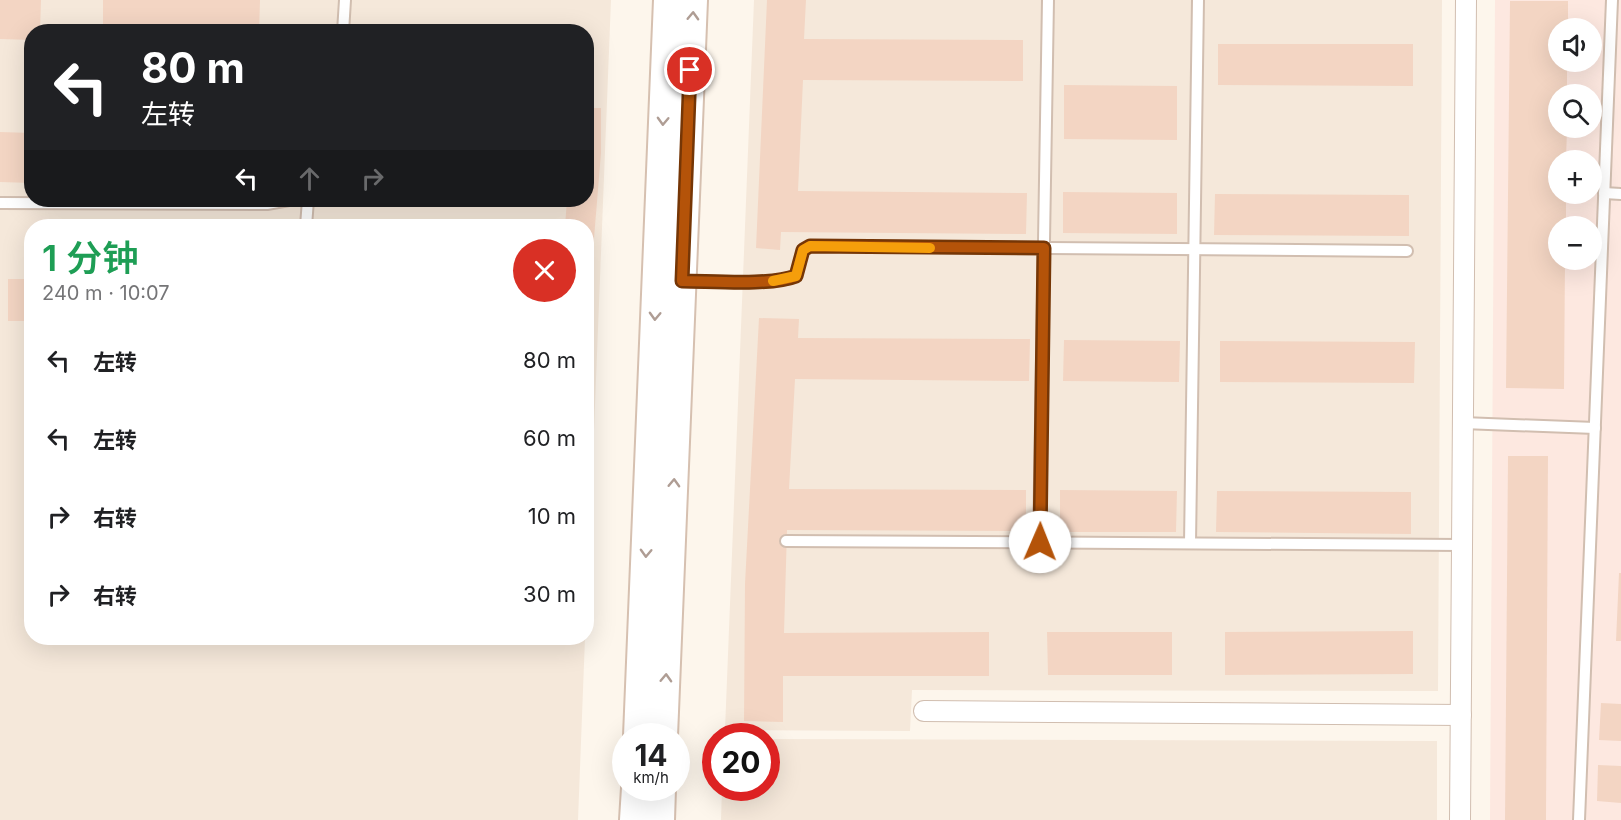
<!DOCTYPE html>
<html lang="zh">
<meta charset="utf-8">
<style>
:root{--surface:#fff;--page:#f2f2f2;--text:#202124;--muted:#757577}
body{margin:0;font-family:Inter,"Noto Sans SC",sans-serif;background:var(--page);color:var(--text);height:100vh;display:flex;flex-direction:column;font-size:22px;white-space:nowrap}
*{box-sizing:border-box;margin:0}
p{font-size:20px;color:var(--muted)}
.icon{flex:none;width:33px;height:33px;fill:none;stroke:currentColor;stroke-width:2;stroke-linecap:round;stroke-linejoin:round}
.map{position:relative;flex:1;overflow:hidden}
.sheet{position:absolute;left:24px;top:219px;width:570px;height:426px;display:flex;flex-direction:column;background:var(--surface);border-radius:24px;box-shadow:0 6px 24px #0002}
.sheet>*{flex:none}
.top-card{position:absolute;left:24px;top:24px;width:570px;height:183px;border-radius:24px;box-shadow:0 6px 24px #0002;background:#202124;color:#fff;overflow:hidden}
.buttons{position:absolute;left:1548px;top:18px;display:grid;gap:12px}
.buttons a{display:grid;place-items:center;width:54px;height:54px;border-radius:50%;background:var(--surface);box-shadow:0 6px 24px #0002;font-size:30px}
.speed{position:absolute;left:612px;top:723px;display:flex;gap:12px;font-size:30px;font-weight:700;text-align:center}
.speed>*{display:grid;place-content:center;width:78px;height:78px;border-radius:50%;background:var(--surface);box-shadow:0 6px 24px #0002;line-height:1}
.speed small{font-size:15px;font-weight:400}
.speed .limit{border:9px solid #d22;background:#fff;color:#111}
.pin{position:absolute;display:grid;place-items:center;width:51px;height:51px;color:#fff;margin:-26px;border:3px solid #fff;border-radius:50%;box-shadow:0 2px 6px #0007}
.me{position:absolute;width:66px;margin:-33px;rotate:1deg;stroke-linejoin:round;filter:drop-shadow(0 0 4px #0008)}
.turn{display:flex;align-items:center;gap:21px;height:126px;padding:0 18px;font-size:27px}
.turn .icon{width:78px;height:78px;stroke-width:2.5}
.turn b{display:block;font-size:42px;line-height:51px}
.lanes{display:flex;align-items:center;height:57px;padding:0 18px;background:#0003;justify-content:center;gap:30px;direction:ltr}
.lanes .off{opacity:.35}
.round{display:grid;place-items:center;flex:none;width:63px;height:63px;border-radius:32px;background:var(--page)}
.head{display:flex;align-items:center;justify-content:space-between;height:102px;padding:0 18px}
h1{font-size:36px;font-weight:600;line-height:45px;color:#1e9e55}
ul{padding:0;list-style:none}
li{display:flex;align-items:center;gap:18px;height:78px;padding:0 18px}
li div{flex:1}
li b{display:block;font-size:22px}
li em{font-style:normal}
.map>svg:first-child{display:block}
.residential{fill:#f5e8da;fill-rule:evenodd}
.commercial{fill:#fde8e0;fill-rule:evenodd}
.building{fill:#f3d5c3}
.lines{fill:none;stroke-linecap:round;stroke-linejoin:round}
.lane-casing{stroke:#d1beb0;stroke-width:14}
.street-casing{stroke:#d1beb0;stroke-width:22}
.secondary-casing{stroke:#d6c0b0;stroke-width:32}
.lane{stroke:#fff;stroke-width:10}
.street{stroke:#fff;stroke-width:20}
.secondary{stroke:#fff;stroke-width:28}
.oneway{stroke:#af9d94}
.route-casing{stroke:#753606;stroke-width:15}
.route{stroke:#b45309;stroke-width:10}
.slow{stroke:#f59e0b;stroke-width:10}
</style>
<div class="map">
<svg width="1621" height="820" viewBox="0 0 1621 820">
<rect width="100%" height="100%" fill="#fdf6ec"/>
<g class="residential">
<path d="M0,0h611l-24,607 -1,-381h-554v412h553l-7,182h-578zM32,32h554v168h-554z"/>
<path d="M754,0h688l-4,691 -526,-1 -2,41 -185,-1z"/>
<path d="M767,739l670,2v79h-716l1,-32h44z"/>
</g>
<path class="commercial" d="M1495,0h126v820h-131zM1558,28h34v34h-34zM1558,94h34v34h-34zM1558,160h34v34h-34zM1558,226h34v34h-34z"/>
<g class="building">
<path d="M0,0h41l-1,32h-8v8l-32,-1z"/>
<path d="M103,0h157l-1,32h-156z"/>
<path d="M767,0h39l-2,39 219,1v41l-220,-1 -5,111 229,2 -1,41 -245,-2 -1,18 -24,-2z"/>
<path d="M1510,1h58v27h-10v34h9v32h-9v34h9l-1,32h-8v34h8v32h-8v34h7l-1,129 -58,-1z"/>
<path d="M1218,44h195v42l-195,-1z"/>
<path d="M1064,85l113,1v54l-113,-1z"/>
<path d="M586,108h15v45l-9,110 -1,46 -5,-1v-82h-21l2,-26h19z"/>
<path d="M0,132l32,1v50l-32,-1z"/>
<path d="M1063,192l114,1v41l-114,-1z"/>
<path d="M1215,194l194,1v41l-195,-1z"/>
<rect x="8" y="279" width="24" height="42"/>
<path d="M759,318l40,1 -1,19 232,1 -1,42 -234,-2 -6,110 237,1v41l-239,-1 -3,103 205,-1v44h-206v46l-39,-1 1,-137z"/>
<path d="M1064,340l116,1 -1,41 -116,-1z"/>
<path d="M1220,341l195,1 -1,41 -194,-1z"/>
<path d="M1508,456h40l-2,364h-41z"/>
<path d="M1060,490l117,1 -1,41h-116z"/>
<path d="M1217,491l194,1v42l-195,-2z"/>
<path d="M1619,573h2v68h-5z"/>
<path d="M1413,631v43l-188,1v-43z"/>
<path d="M1047,632h125v43h-124z"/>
<path d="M1601,703l20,1v37l-22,-1z"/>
<path d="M1598,765l23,1v37l-24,-2z"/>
</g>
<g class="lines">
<defs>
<g id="lane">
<path d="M343,32l2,-32"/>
<path d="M1604,193l17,1"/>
<path d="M0,203l267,1 22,-4"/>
<path d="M306,226l2,-26"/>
<path d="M682,281c28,0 90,5 114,-5l7,-26 7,-4 597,5"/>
<path d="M1463,423l132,5"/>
<path d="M786,541l676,4"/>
<path d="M1039,542l9,-542"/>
<path d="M1190,543l8,-543"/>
<path d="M1579,820l33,-820"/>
</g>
<g id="street">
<path d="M924,711l537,4"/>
<path d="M1460,820l6,-820"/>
</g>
<g id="secondary">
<path d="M638,736l30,-736"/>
<path d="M663,736l30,-736"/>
<path d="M634,820l2,-32"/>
<path d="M660,820l1,-32"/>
</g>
</defs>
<use href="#lane" class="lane-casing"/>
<use href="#street" class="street-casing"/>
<use href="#secondary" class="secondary-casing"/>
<use href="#lane" class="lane"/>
<use href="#street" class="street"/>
<use href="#secondary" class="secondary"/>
</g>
<defs><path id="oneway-chevron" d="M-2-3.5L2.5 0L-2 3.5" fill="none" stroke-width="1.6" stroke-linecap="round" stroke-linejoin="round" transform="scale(1.5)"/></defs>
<g class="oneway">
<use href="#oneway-chevron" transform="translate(693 16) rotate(-88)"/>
<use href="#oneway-chevron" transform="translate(663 121) rotate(92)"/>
<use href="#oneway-chevron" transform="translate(655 316) rotate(92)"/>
<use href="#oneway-chevron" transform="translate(674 483) rotate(-88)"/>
<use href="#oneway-chevron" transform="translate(646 553) rotate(92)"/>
<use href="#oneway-chevron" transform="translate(666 678) rotate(-88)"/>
</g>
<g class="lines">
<defs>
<path id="route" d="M690,70l-8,211c29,0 89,5 114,-5l7,-26 7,-4 234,2 -4,294"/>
</defs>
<use href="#route" class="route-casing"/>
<use href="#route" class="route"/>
<path class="slow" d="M773,281l23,-5 7,-26 7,-4 120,2"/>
</g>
</svg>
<div class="buttons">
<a><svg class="icon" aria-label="sound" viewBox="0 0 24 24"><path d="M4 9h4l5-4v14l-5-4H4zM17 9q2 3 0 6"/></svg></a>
<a><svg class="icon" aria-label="search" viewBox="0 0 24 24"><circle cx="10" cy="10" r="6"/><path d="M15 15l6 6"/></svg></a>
<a>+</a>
<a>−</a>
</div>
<div class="speed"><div>14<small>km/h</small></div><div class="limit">20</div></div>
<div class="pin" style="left:690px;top:70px;background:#d93025"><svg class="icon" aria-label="arrive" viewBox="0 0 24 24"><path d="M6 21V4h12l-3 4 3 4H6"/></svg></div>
<svg class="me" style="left:1040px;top:542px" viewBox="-20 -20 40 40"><circle r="19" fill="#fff"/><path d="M0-13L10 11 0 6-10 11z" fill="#b45309"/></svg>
<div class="top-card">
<div class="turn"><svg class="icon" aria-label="left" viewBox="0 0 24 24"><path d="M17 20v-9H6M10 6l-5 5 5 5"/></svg><div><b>80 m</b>左转</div></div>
<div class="lanes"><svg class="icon" aria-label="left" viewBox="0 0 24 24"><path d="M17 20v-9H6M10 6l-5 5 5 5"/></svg><svg class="icon off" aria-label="ahead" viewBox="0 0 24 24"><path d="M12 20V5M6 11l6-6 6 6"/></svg><svg class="icon off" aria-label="right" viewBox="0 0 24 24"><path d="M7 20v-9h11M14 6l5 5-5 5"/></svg></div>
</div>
<section class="sheet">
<div class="head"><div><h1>1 分钟</h1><p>240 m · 10:07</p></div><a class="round" style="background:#d93025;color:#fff"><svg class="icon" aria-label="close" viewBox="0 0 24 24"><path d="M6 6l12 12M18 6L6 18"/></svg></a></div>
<ul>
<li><svg class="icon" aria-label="left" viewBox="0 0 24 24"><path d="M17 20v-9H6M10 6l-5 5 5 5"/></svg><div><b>左转</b></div><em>80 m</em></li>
<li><svg class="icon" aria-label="left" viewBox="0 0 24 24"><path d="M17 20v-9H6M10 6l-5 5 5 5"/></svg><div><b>左转</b></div><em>60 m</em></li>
<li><svg class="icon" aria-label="right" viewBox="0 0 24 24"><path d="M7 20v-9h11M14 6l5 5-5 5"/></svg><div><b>右转</b></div><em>10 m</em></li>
<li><svg class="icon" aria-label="right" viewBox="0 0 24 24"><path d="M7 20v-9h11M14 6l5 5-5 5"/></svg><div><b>右转</b></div><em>30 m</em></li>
</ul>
</section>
</div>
